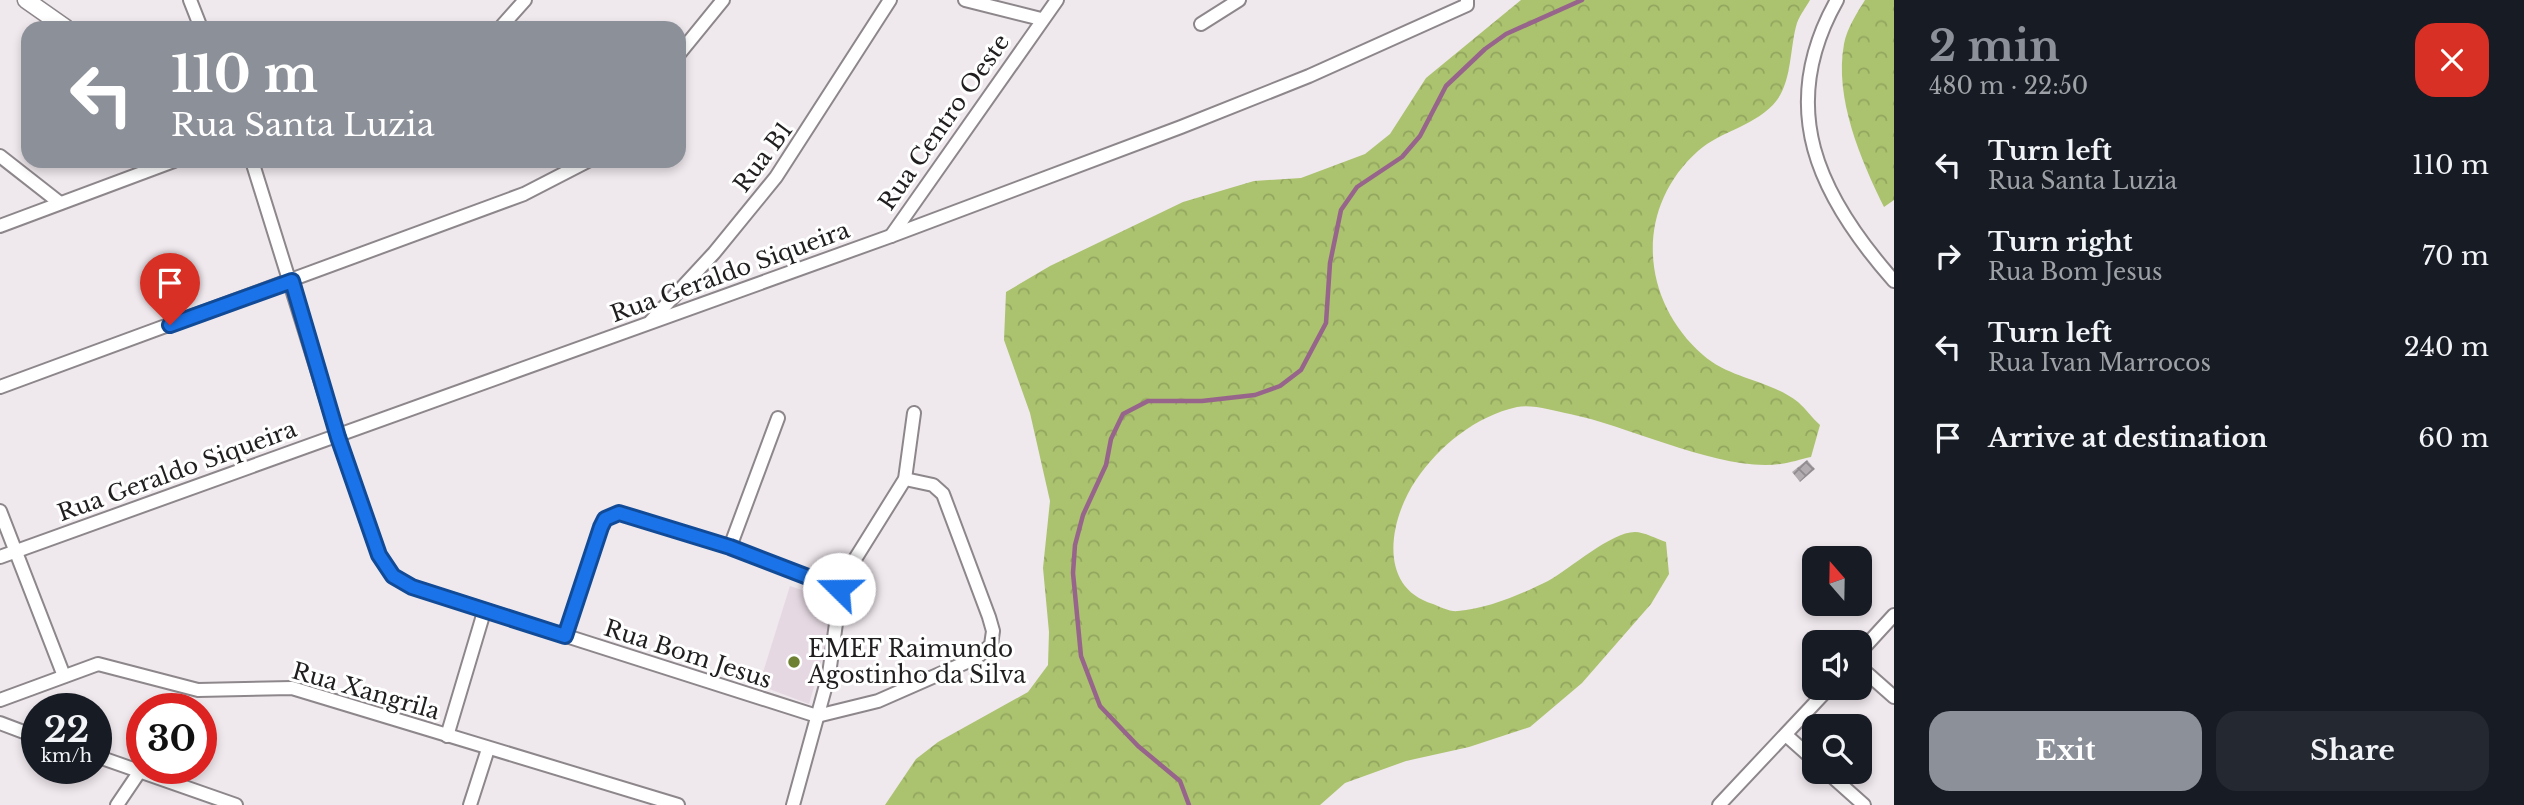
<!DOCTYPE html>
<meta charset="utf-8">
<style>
:root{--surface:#171b24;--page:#242831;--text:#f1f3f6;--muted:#9ea1a6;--accent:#8c9099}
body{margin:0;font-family:"Libre Baskerville",serif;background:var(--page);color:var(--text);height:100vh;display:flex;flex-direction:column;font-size:26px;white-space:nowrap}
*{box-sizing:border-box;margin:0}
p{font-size:23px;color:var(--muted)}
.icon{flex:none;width:38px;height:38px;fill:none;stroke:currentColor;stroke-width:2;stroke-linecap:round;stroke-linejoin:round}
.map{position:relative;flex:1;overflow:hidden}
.details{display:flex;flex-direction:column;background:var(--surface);width:630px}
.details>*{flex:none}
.top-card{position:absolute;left:21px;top:21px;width:665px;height:147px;border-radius:21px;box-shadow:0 4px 10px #0003;background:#8c9099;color:#fff;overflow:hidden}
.needle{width:46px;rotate:340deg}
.fabs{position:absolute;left:1802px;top:546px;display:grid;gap:14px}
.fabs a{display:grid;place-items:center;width:70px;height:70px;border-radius:14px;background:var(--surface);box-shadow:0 4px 10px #0003;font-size:35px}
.speed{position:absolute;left:21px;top:693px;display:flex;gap:14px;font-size:35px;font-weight:700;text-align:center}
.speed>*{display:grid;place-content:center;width:91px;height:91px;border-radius:50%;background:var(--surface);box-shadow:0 4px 10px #0003;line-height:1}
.speed small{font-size:18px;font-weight:400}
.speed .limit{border:10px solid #d22;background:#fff;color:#111}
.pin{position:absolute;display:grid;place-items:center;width:60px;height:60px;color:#fff;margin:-72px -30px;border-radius:50% 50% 50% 0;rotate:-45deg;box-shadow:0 0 7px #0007}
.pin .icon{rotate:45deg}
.me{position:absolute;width:77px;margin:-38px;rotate:292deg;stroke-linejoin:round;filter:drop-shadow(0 0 5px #0008)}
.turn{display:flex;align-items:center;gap:24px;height:147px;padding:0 35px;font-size:32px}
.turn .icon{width:91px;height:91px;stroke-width:2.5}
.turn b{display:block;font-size:49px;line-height:60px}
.round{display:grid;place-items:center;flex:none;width:74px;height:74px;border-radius:21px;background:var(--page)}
.headline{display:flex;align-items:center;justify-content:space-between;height:119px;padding:0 35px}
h1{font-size:42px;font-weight:700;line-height:52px;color:var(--accent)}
.action{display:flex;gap:14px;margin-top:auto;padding:14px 35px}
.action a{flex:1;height:80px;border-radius:21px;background:var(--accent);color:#fff;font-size:28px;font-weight:700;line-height:80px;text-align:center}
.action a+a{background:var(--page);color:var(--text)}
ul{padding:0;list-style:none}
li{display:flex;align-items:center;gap:21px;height:91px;padding:0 35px}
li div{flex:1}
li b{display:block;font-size:26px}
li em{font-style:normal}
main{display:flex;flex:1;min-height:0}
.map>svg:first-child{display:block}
.built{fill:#e5d8e2}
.forest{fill:url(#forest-crowns)}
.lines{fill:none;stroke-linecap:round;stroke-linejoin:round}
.stream{stroke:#97648c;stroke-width:4.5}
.building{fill:url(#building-cross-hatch)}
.minor-casing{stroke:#8d878b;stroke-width:16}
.tertiary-casing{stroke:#8d878b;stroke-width:19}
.minor{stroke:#fff;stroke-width:12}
.tertiary{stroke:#fff;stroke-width:16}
.route-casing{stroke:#114b97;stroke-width:18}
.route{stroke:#1a73e8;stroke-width:12}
.poi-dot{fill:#6e8132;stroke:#fff;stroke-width:2.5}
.labels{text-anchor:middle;stroke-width:6;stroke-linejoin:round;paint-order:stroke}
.street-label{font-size:23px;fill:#201e1f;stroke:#fff}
.poi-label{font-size:23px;fill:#201e1f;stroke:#fff;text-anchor:start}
</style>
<main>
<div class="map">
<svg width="1894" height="805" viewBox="0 0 1894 805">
<defs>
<pattern id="forest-crowns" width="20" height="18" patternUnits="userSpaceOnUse" patternTransform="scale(1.75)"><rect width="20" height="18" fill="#abc26e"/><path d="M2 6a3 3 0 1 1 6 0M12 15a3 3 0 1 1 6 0" fill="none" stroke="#93a65f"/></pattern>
<pattern id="building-cross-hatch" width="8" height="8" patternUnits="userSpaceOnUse" patternTransform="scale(1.75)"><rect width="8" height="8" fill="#b2acb0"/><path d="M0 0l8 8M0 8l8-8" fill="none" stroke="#908b8f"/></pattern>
</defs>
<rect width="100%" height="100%" fill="#efe8ed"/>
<path class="built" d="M790,586l38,13v40l-19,65 -50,-19z"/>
<g class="forest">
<path d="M1521,0h289c-4,7 -10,15 -13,23 -7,23 -5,57 -20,77 -20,26 -55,30 -79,51 -64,57 -58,149 5,204 27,24 67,25 95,47 8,7 14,16 22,23l-9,32c-10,2 -21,6 -31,7 -59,8 -151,-38 -210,-50 -15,-3 -38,-10 -53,-7 -41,9 -78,39 -101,73 -26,38 -40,107 17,124 7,3 17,8 25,7 29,-2 64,-17 90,-30 22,-12 63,-49 87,-49 9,0 22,7 31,10l3,32 -18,30 -69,79 -52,44 -61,20 -63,14 -61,22 -25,22h-435l31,-46 22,-17 90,-50 20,-27 1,-33 -6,-64 7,-67 -20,-88 -26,-73 2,-48 44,-26 133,-64 71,-21 47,-3 64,-24 25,-20 36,-56z"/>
<path d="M1865,0h29v200l-10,7c-23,-47 -50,-109 -40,-163 3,-16 13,-31 21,-44z"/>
</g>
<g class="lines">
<path class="stream" d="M1189,805l-9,-24 -42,-35 -38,-40 -19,-50 -8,-83 2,-28 8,-30 23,-50 5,-26 12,-25 25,-13h54l53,-6 25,-9 21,-16 25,-47 4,-60 11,-53 16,-23 45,-30 18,-21 26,-50 39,-37 21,-15 76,-34"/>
</g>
<path class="building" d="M1807,460l8,9 -15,13 -8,-10z"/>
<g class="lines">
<defs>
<g id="minor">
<path d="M190,0l11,28"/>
<path d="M965,0l76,19"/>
<path d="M1837,0c-61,108 -19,195 57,281"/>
<path d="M1201,24l38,-24"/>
<path d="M500,28l25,-28"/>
<path d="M679,54l44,-54"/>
<path d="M0,156l60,47"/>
<path d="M252,161l86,276 41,118 14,21 20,11 404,129 61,-15 98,-43 15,-13 2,-14 -4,-14 -46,-123 -10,-9 -28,-6"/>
<path d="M0,226l174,-65"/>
<path d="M891,236l166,-236"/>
<path d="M651,321l63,-68 62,-76 114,-177"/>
<path d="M0,387l524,-193 64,-33"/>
<path d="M0,511l64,165"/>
<path d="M730,547l48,-129"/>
<path d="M0,557l891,-321 290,-109 128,-51 158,-71v-5"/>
<path d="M565,636l36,-109 4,-8 14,-6 111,34 109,42"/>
<path d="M1860,652l34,-37"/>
<path d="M1860,667l34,30"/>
<path d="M0,700l98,-36 100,26 94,-2 386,117"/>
<path d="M0,723l37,14"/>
<path d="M447,736l37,-124"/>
<path d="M1787,736l28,25"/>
<path d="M96,756l140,49"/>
<path d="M1827,772l37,33"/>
<path d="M117,805l23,-34"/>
<path d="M470,805l18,-56"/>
<path d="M793,805l36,-131 13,-94 63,-101 9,-66"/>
<path d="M1719,805l110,-117"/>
</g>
<path id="tertiary" d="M26,0l40,28"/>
</defs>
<use href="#minor" class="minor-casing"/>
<use href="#tertiary" class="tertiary-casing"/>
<use href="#minor" class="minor"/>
<use href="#tertiary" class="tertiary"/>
</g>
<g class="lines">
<defs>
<path id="route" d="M170,325l122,-44 46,156 41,118 14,21 19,11 153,49 36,-109 4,-8 14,-6 111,34 109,42"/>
</defs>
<use href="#route" class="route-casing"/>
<use href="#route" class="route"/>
</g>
<circle class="poi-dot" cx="794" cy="662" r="7"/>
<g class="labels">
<g class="street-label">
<text transform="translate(944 122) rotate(-55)" y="8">Rua Centro Oeste</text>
<text transform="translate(763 157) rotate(-53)" y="8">Rua B1</text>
<text transform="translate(730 272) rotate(-20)" y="8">Rua Geraldo Siqueira</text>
<text transform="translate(177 471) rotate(-20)" y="8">Rua Geraldo Siqueira</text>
<text transform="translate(688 654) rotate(18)" y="8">Rua Bom Jesus</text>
<text transform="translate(366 691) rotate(16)" y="8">Rua Xangrila</text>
</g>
<g class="poi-label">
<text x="808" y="657">EMEF Raimundo<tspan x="808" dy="26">Agostinho da Silva</tspan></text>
</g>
</g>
</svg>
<div class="fabs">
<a><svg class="needle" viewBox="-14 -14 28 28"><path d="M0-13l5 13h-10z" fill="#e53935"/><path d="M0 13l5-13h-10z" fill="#9ea1a6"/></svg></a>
<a><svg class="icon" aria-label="sound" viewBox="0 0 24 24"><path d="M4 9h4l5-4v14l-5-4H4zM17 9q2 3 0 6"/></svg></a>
<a><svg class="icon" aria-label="search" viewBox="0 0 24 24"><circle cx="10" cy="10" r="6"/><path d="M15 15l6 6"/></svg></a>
</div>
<div class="speed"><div>22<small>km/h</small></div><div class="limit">30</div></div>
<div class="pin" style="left:170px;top:325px;background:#d93025"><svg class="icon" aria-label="arrive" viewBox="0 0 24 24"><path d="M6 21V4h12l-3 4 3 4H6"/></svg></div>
<svg class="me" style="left:839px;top:589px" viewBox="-20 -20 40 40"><circle r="19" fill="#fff"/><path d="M0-13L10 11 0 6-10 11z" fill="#1a73e8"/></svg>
<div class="top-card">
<div class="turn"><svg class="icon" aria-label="left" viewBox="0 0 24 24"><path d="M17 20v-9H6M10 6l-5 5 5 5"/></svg><div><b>110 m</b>Rua Santa Luzia</div></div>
</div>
</div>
<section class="details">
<div class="headline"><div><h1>2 min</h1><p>480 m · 22:50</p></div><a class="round" style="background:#d93025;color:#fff"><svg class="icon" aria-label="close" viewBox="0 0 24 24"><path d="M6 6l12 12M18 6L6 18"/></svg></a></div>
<ul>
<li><svg class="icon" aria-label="left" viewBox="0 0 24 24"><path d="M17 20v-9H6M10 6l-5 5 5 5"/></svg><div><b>Turn left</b><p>Rua Santa Luzia</p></div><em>110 m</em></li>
<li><svg class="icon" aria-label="right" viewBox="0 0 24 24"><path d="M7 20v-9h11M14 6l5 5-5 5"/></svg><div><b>Turn right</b><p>Rua Bom Jesus</p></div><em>70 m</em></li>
<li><svg class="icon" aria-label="left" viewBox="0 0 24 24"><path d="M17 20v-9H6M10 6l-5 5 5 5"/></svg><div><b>Turn left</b><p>Rua Ivan Marrocos</p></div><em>240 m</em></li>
<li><svg class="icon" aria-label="arrive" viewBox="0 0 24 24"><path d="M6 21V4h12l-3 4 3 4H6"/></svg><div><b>Arrive at destination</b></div><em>60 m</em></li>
</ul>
<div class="action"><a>Exit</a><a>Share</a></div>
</section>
</main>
